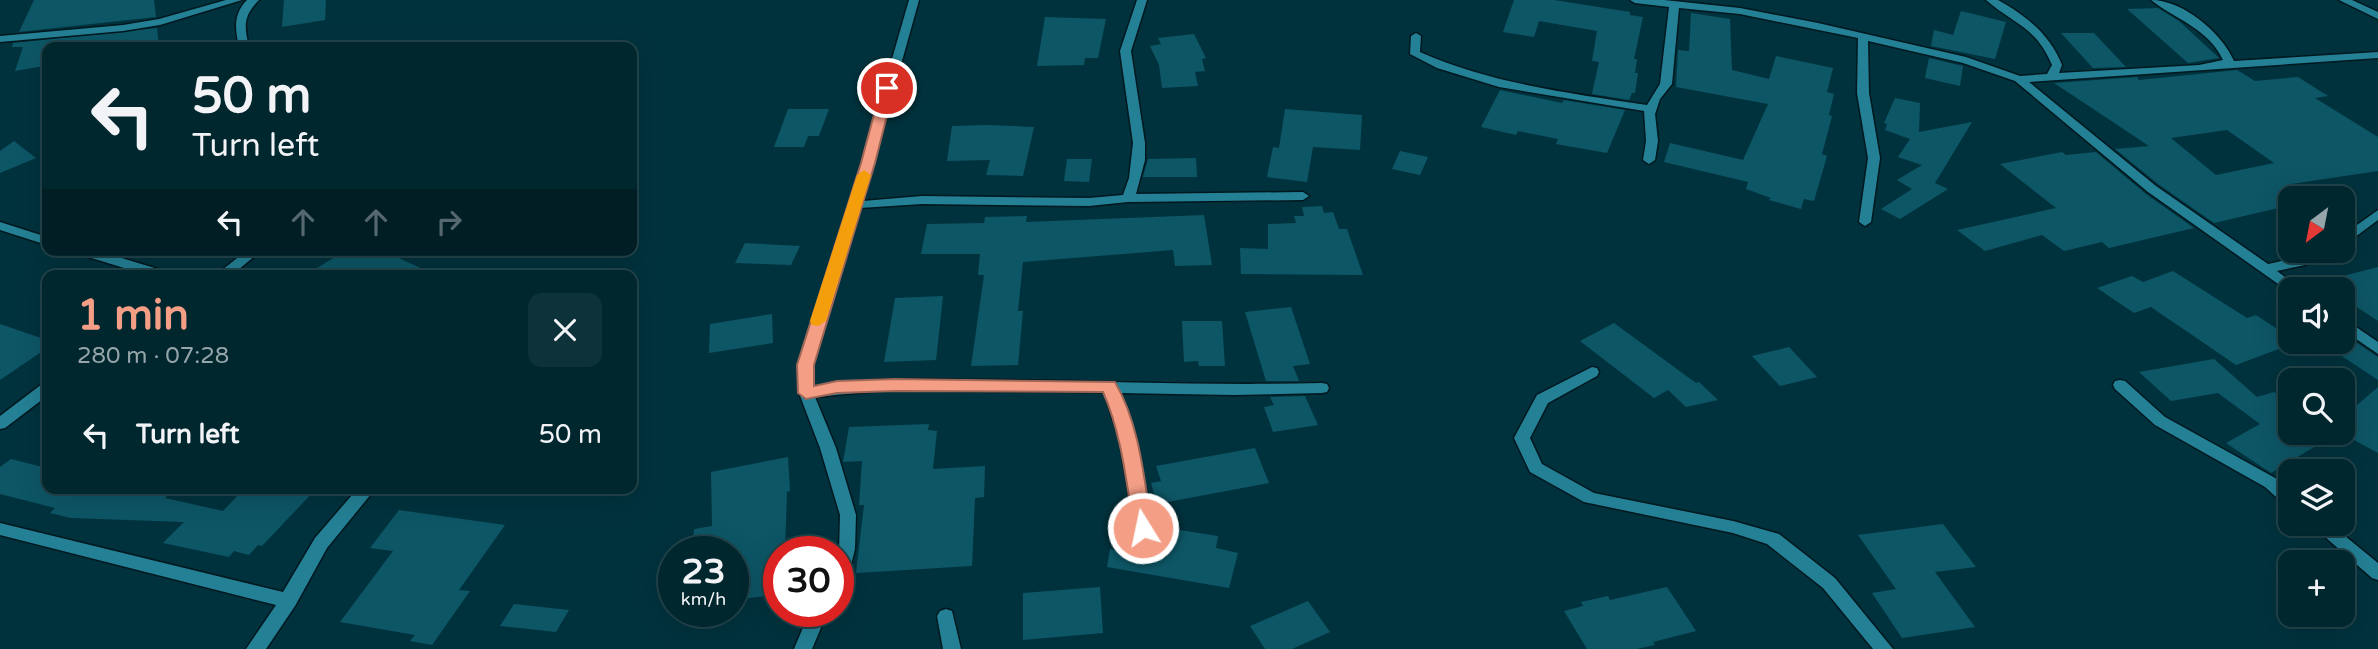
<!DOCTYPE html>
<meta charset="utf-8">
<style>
:root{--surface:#00262e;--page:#0e323a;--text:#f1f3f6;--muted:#95a5aa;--line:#22434a;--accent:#f49e86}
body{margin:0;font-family:"Varela Round",sans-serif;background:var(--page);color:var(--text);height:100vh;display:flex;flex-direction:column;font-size:26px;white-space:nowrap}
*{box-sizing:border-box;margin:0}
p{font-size:23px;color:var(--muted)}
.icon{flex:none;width:38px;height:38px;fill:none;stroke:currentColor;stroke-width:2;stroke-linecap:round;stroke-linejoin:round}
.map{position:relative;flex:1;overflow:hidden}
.side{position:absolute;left:42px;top:270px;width:595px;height:224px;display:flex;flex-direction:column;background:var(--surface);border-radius:14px;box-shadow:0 7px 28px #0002,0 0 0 2px var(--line)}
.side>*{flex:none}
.top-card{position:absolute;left:42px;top:42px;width:595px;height:214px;border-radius:14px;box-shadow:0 7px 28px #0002,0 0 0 2px var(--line);background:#00262e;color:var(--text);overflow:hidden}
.needle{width:46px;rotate:212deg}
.tools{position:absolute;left:2278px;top:186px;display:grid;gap:14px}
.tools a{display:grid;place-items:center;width:77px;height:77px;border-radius:14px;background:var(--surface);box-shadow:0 7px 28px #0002,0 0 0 2px var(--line);font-size:35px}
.speed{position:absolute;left:658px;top:536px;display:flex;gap:14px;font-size:35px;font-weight:700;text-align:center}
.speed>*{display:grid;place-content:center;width:91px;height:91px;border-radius:50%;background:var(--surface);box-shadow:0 7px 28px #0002,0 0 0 2px var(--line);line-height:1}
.speed small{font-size:18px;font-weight:400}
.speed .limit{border:10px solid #d22;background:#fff;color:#111}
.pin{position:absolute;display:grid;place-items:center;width:60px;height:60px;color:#fff;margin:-30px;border:4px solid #fff;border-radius:50%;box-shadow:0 2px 7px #0007}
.me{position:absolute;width:77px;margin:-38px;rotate:350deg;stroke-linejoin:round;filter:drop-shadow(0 0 5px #0008)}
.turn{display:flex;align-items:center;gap:24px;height:147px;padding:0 35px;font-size:32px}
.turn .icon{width:91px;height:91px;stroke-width:2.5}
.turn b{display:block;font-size:49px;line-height:60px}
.lanes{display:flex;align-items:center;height:66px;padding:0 35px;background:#0003;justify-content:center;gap:35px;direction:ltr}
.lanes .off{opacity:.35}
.round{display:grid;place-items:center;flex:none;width:74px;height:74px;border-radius:14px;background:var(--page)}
.head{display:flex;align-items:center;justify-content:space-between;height:119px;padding:0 35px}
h1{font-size:42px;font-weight:700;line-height:52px;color:var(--accent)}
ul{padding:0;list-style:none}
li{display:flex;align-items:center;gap:21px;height:91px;padding:0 35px}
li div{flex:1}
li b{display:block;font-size:26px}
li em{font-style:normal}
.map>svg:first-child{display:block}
.building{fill:#0d5666;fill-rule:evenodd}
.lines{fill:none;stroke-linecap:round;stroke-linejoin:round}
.street-casing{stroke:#00181f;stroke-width:3}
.street{fill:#248095;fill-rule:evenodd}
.route{fill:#f49e86;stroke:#9f6757;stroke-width:2}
.slow{fill:#f59e0b}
</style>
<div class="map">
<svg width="2378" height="649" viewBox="0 0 2378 649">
<rect width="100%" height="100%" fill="#00323d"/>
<g class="building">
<path d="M34,0h120l2,17 -137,15z"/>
<path d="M284,0h42l-1,20 -43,7z"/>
<path d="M1514,0h40l76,12v3l13,2 -9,42h3l-2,14h3l-3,20h-3l-3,7 -37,-6 7,-32 -7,-1 5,-30 -58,-10 -5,16 -31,-5z"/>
<path d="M2158,8l21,13 40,37 -31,5 -61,-54z"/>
<path d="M1961,11l45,11 -11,37 -64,-13 3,-16 19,5z"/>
<path d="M1691,13l39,6 2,51 37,9 7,-23 57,12 -6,24 7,2 -5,21 3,1 -10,38 5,2 -13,45 -10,-2 -3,10 -32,-9 2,-2 -25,-9 2,-7 -84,-20 6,-19 73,17 25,-56 -92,-17 2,-37 11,1z"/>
<path d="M1045,17l61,2 -8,39h-13l-1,7 -47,1z"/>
<path d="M157,28l2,19h-112l-3,19 -29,5 8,-24h-11l1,-4z"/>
<path d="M2061,33h33l32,34 -33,1z"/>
<path d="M1194,34l12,24 -4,1 3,12 -10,1 3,14 -36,2 -3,-23 -9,-19 11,-2 -3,-6z"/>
<path d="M1929,58l34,8 -3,20 -35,-8z"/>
<path d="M2237,70l18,11 43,-4 30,19 -13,2 63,39v34l-87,13v21l-77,18 -56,-39 -43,-35 34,-3 -95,-63 83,-6 2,3zM2227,130l47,33 -58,12 -45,-37z"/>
<path d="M1500,90l62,13 2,-3 61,10 -18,43 -51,-9 2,-5 -40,-8 -2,4 -35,-8z"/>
<path d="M1895,98l25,5 -1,29 53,-10 -37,61 13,6 -48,30 -19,-10 31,-20 -15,-9 25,-15 -24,-8 12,-18 -25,-9 2,-6 -3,-1z"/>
<path d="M788,109h41l-10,27h-11l-4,11h-30z"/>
<path d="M1285,109l77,6 -2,35 -47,-3 -6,35 -40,-5 6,-30 6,1z"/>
<path d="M987,125l47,2 -11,49 -37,-1 4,-15 -43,1 5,-35z"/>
<path d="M14,141l22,17 -36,15v-22z"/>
<path d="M1400,151l28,6 -8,18 -28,-6z"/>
<path d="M2062,152l4,3 30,-3 50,42 48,34 -85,20 -7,-6 -38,9 -22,-16 -57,16 -28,-21 99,-22 -56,-44z"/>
<path d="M1196,158l1,19h-54l5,-18z"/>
<path d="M1067,159h25l-3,23 -25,-1z"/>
<path d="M1322,206l2,7 9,-1 6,17h8l16,46 -122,-1 -1,-26 28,1v-25l28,-1 -2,-7h10l-2,-9z"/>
<path d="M1204,215l8,50 -37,1 -2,-16 -150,12 -5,49h5l-5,54 -47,1 13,-91h-6l2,-21h-59l6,-30 57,-1 1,-6 42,-1 -1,6z"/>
<path d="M745,243l55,3 -9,19 -56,-2z"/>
<path d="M346,250h35l55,25h-130z"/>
<path d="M2378,267v54l-35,-23v-22z"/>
<path d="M2173,271l74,47 9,-3 35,23v3l6,1 -61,23 -85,-58 -17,6 -37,-25 35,-12 11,6z"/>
<path d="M943,296l-7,64 -52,2 11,-64z"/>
<path d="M1291,307l19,57 -17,2 6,15h-33l-21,-69z"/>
<path d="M772,314l1,29 -64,10 1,-29z"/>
<path d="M1182,321h40l3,45h-26l-1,-5 -14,1z"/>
<path d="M1614,323l82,60 3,-1 19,18 -32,7 -18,-17 -14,8 -74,-57z"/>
<path d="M0,324l47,16v8l-47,32z"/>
<path d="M2354,341l24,16v23l-47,-31z"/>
<path d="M1789,347l28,30 -37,9 -28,-30z"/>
<path d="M2214,359l43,38 17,-5 17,13v27h48l-68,41 -45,-30 34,-19 -42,-31 -47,8 -32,-29z"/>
<path d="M2378,387v66l-35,-19v-17z"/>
<path d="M1305,396l13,29 -45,7 -9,-25 10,-2 -4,-8z"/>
<path d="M929,424l-1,6 9,1 -4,38 52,-3 -1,31 -9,1 -3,68 -116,7 8,-68h-5l3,-44 -19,1 6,-35z"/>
<path d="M1255,448l14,35 -112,21 -6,-21 10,-2 -5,-15z"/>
<path d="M788,457l2,34 -3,1 -2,59h-6v5h-3l-3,39 -40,5v-49h-41l2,-22 18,-3 -1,-54z"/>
<path d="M11,459l36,9v20h49l25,6 5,-6h47l-8,10 58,13 22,-23h72l-55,58 -4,-1 -9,10 -15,-4 -5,6 -66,-14 21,-21 -113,-4 -21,-5 5,-5 -55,-14v-27z"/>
<path d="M399,510l106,15 -46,65 11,1 -38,54 -22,-4 5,-6 -75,-13 53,-71 -23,-3z"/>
<path d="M1943,524l33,43 -41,5 40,55 -73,11 -30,-45 24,-4 -38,-54z"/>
<path d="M1173,529l45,7 -2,12 22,5 -9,35 -122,-21 3,-18 56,9z"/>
<path d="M1100,587l3,46 -80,7v-47z"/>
<path d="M1667,587l29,44 -43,11 2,3 -18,4h-50l-23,-38 19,-5 -2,-4 27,-6 2,4z"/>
<path d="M1308,601l22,31 -38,17h-27l-15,-23z"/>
<path d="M514,604l55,6 -13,22 -56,-6z"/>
</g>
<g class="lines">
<defs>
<g id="street">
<path d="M226,0h16l-82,25 -37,6 -123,11v-6l123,-11 36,-6z"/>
<path d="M247,0h12c-16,16 -15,26 -10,47h-10c-4,-18 -6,-33 8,-47z"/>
<path d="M909,0h10l-56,201 59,-5 167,2 34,-3 6,-17 4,-35 -13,-92 17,-51h10l-16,51 14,92v17l-9,34 167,-2 6,4 -6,4 -175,2 -39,4 -167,-2 -62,4 -47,157v22c60,-11 120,-7 180,-7 110,1 219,6 329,3l5,1 2,4 -2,4 -5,1 -88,2 -115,-2 15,45 17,90 -2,5 -6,1 -6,-1 -2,-5 -16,-90 -15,-46 -216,-2 -73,7 21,51 20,67 -1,34 -8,32 -3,5 -6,2 2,-73 -20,-67 -21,-55v-28l63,-202z"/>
<path d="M1630,0h34l76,8 78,15 148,34 54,19 27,-2 5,-9c-16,-39 -39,-41 -66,-65h12l7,4c25,15 46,33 57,61l-3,8 140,-8 24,-5c-15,-32 -47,-40 -72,-60 32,0 70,32 83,61l144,-9v6l-349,24 127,104 112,78c22,-4 43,-14 66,-14l-29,15 -28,6 24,18h-10v4l-143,-101 -133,-111 -52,-18 -95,-22 1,52 11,65 -9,64 -6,4 -6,-4 9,-64 -11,-65 1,-55 -118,-24 -61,-6 -7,76 -12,15 -5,15 3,27 -3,19 -6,4 -6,-4 3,-19 -2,-30 -145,-24 -62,-19 -27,-14 1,-18 5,-3 5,3 -1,16c72,32 150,41 227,53l13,-21 9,-77 -34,-4z"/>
<path d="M2339,0h13l26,12v7z"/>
<path d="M2378,210v10l-35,26v-11z"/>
<path d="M0,222l47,15v8l-47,-15z"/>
<path d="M74,250h21l73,22 2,3h-23l-72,-22z"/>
<path d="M247,250h15l-30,25h-16z"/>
<path d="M2343,318l35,24v12l-35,-24z"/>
<path d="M1592,367l5,1 2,4 -2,4 -49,27 -18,35 12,26 52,29 139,28 46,13 56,44 58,71h-20l-50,-61 -56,-44 -34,-11 -149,-31 -54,-30 -16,-34 23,-43z"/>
<path d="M2120,380l5,1 40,36 112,62 14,12v16l-6,-2 -20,-18 -110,-62 -40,-36 -2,-4 2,-4z"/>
<path d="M47,383v13l-42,32 -5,1v-13l42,-32z"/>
<path d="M358,488h18l-49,60 -32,58 -29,43h-20l30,-44 -276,-70v-12l283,69 32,-54z"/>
<path d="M2309,523h20l49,40v17l-6,-2z"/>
<path d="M946,609l6,2 9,38h-18l-6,-33 3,-5z"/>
<path d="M810,611h18l-16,38h-18z"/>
</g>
</defs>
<use href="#street" class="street-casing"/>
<use href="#street" class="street"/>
</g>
<path class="route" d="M887,84l7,4 -19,75 -61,202v21l23,-5 58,-2 220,3c25,43 29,97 37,146l-2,5 -7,2 -7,-2 -2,-5c-8,-46 -12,-93 -31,-136l-208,-1 -58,2 -31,6 -8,-6 -1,-28 64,-202 20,-75z"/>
<path class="slow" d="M864,170l7,5 -45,146 -8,5 -6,-1 -2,-4 47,-146z"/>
</svg>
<div class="tools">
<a><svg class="needle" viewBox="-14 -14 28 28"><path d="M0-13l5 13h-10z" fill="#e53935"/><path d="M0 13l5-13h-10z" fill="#95a5aa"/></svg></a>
<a><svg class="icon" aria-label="sound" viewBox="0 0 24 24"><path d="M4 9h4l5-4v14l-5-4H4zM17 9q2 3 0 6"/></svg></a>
<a><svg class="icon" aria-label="search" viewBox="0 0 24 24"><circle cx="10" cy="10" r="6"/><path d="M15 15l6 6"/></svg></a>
<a><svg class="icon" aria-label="layers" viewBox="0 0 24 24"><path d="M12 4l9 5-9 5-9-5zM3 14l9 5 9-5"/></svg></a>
<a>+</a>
</div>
<div class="speed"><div>23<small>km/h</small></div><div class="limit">30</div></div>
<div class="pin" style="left:887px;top:88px;background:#d93025"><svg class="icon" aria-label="arrive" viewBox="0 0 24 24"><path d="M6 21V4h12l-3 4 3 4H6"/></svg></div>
<svg class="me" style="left:1143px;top:528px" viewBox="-20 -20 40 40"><circle r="17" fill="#f49e86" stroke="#fff" stroke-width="3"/><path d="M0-11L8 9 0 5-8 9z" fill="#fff"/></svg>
<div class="top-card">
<div class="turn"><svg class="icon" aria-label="left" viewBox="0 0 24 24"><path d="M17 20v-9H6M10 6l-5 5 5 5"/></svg><div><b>50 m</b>Turn left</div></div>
<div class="lanes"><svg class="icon" aria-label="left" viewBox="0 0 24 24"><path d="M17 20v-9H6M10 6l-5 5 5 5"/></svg><svg class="icon off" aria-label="ahead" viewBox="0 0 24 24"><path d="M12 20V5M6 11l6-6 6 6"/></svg><svg class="icon off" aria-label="ahead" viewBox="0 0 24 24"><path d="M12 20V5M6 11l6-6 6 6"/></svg><svg class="icon off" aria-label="right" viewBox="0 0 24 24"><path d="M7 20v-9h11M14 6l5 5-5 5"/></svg></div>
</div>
<section class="side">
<div class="head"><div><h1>1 min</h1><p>280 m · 07:28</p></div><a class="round"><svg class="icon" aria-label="close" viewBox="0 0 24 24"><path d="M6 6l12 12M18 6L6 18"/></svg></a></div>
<ul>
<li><svg class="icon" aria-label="left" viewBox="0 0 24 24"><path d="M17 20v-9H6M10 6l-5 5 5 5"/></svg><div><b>Turn left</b></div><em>50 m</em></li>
</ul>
</section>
</div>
